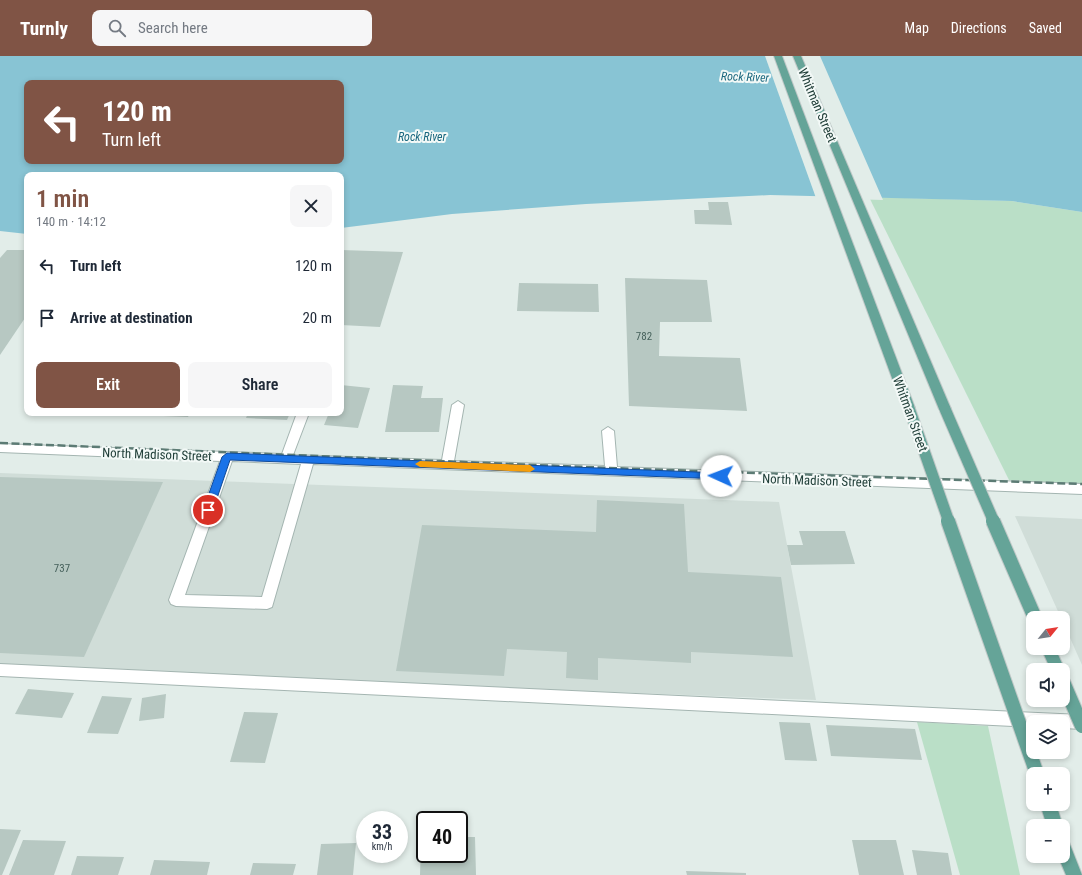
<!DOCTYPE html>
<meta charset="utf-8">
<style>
:root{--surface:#fff;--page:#f6f6f7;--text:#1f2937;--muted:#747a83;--accent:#805445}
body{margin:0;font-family:"Roboto Condensed",sans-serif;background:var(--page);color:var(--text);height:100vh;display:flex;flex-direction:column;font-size:15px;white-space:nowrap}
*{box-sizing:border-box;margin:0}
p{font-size:13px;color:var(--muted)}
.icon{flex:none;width:22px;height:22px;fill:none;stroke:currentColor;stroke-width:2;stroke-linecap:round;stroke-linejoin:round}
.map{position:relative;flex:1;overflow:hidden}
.side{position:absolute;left:24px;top:116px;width:320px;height:244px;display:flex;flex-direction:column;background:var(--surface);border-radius:8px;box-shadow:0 2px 6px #0003}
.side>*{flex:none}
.hud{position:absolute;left:24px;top:24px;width:320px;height:84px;border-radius:8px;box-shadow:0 2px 6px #0003;background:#805445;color:#fff;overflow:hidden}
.needle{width:26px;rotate:60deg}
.tools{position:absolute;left:1026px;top:555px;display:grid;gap:8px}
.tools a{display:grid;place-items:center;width:44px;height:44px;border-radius:8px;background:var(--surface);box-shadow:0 2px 6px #0003;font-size:20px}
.speed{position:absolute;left:356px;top:755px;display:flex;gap:8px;font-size:20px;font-weight:700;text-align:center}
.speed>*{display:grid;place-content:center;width:52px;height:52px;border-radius:50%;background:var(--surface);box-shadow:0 2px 6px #0003;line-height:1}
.speed small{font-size:10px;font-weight:400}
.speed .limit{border:2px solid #111;border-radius:6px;background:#fff;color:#111}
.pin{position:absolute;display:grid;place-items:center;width:34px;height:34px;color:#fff;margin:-17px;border:2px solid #fff;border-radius:50%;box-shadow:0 1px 4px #0007}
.me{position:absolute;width:44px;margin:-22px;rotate:272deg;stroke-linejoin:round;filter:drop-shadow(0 0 3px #0008)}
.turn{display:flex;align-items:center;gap:14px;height:84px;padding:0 12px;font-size:18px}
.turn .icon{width:52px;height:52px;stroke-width:2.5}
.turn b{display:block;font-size:28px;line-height:34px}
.round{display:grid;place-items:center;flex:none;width:42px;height:42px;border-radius:8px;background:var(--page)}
.headline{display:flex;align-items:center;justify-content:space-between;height:68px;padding:0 12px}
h1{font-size:24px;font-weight:600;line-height:30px;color:var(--accent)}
.cta{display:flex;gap:8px;margin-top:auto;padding:8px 12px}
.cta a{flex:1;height:46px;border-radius:8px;background:var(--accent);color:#fff;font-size:16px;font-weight:600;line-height:46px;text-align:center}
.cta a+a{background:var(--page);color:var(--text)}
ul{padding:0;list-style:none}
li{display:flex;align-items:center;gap:12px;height:52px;padding:0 12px}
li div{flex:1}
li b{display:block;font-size:15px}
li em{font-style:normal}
header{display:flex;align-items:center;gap:24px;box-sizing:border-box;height:56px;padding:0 20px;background:var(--accent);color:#fff}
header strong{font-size:19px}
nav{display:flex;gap:22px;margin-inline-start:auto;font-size:14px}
.search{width:280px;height:36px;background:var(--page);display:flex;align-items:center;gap:10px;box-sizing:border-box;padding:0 14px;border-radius:8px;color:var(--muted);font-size:15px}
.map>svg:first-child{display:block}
.built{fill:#d0ddd8}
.green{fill:#badfc7}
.water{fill:#88c4d4;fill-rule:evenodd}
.pier{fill:#e2ede9}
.building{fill:#b7c8c2}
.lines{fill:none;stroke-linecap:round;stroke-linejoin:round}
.minor-casing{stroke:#a4b5b1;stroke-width:2}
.major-casing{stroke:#c1c9c8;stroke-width:2}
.minor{fill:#fff;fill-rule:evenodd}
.major{fill:#65a498;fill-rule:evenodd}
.rail{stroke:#5c7b74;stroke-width:2.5;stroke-dasharray:8 3.5;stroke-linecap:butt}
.major-bridge-far1-casing{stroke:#c1c9c8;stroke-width:13;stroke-linecap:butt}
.major-bridge-casing{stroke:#c1c9c8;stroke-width:16;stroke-linecap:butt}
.major-bridge-far1{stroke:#65a498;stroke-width:11}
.major-bridge{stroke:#65a498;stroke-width:14}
.route{fill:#1a73e8;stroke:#114b97}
.slow{fill:#f59e0b}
.labels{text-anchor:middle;stroke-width:4;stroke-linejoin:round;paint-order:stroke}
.number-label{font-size:11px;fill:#46615b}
.far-water-label{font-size:12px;font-style:italic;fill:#19677e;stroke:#f3f9f7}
.street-label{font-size:13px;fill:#213f39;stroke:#f3f9f7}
</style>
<header>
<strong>Turnly</strong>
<div class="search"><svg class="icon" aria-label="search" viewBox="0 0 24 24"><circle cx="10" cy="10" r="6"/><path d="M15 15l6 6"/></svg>Search here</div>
<nav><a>Map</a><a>Directions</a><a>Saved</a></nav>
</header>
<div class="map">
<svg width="1082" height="819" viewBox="0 0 1082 819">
<rect width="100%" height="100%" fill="#e2ede9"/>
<g class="built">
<path d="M0,417l779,29 37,198 -816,-32z"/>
<path d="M1015,460l67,3v146l-19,-43v-4h-2z"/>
</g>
<g class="green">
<path d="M869,141l143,4 70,11v272l-73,-4z"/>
<path d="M917,666l71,4 32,149h-60z"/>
</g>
<path class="water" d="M0,0h1082v156l-70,-11 -242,-6 -184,9 -134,10 -111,14v-53h-314v59l-27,-3zM27,27h314v78h-314z"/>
<path class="pier" d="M765,0h55l63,144 -67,-2z"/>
<g class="building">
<path d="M708,146h20l4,23 -37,-1 -1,-14h15z"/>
<path d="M7,194h20v65l-27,40v-97z"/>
<path d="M341,194l62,2 -23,75 -39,-2z"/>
<path d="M625,222l82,2 5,42h-52l-1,34 81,2 7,53 -118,-5z"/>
<path d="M519,227l79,1 1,28 -82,-1z"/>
<path d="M341,329l29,3 -12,40 -34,-3 5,-12h12z"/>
<path d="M393,329l30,1 -2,12h22l-4,34h-54z"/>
<path d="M140,357h50l-2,4 -49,-2z"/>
<path d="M248,357h42l-3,7 -41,-2z"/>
<path d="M0,421l163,5 -79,175 -84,-4z"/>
<path d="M597,444l87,4 4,68 93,5 12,80 -102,-5v11l-93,-5v22l-32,-2 1,-26 -60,-3 -3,27 -108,-5 26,-146 174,7z"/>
<path d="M799,475h46l10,33 -64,1 -4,-20h16z"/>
<path d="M28,633l46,4 -12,25 -47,-4z"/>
<path d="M166,638l-2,24 -25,3 3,-23z"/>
<path d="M102,640l30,2 -14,36 -31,-1z"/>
<path d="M244,656l34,1 -13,50 -35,-1z"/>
<path d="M779,666l31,1 7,38 -32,-1z"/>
<path d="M826,669l89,4 7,31 -91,-4z"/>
<path d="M0,773l21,1 -19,45h-2z"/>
<path d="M459,781h16l1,38h-56l1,-35h4v14h34z"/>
<path d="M23,784l43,1 -12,34h-45z"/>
<path d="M852,784h44l8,35h-45z"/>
<path d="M356,787l-3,32h-36l4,-31z"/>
<path d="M912,794l36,3 4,22h-35z"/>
<path d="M77,800l47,1 -6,18h-47z"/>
<path d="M154,804l56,2 -3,13h-57z"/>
<path d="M253,807l43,1 -3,11h-43z"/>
<path d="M686,815l60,2v2h-59z"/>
</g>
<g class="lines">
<defs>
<g id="minor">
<path d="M458,345l6,4 -10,56 151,5 -3,-35 6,-4 6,4 3,36 465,17v10l-769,-30 -41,143 -5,2 -91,-3 -5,-2 -2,-4 51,-139 -220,-9v-8l282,10 15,-41h12l-16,42 149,5 10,-55zM232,405l69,3 -39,133 -77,-2z"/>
<path d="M0,608l1082,51v14l-19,-1v-6h-30v5l-1033,-51z"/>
</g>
<g id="major">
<path d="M774,0h8l133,352 -2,3 -4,1 -6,-4z"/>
<path d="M793,0h8l150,353 -2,3h-8l-2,-3z"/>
<path d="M1041,592h14l10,22 -2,4v-4h-12z"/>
<path d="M1040,748h16l7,22h-16z"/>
<path d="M1063,784l6,2 13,33h-16l-8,-19h5z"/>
</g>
</defs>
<use href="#minor" class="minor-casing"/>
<use href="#major" class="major-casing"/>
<use href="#minor" class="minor"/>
<use href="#major" class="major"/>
<path class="rail" d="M0,387l610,25 472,16"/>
<defs>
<g id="major-bridge-far1">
<path d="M909,352l40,114"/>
<path d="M945,353l49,113"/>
</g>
<g id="major-bridge">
<path d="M948,465l89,253"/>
<path d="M993,465l42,97"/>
<path d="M1063,626l19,44"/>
</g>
</defs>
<use href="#major-bridge-far1" class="major-bridge-far1-casing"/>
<use href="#major-bridge" class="major-bridge-casing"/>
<use href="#major-bridge-far1" class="major-bridge-far1"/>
<use href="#major-bridge" class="major-bridge"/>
</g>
<path class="route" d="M227,397l494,20 5,3 -5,3 -491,-19 -17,50 -5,4 -3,-1 -2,-3 19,-53z"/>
<path class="slow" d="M420,405l110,4 5,4 -5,3 -110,-5 -5,-3z"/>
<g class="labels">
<g class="number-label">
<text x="644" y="284">782</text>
<text x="62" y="516">737</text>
</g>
<g class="far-water-label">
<text transform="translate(745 21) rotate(2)" y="4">Rock River</text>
<text x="422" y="85">Rock River</text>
</g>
<g class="street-label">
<text transform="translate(818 49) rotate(67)" y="5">Whitman Street</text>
<text transform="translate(911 358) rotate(70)" y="5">Whitman Street</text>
<text transform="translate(157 398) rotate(2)" y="5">North Madison Street</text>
<text transform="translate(817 424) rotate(2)" y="5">North Madison Street</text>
</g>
</g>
</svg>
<div class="tools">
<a><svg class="needle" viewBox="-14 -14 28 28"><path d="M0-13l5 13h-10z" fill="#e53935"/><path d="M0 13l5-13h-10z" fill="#747a83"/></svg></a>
<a><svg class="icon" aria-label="sound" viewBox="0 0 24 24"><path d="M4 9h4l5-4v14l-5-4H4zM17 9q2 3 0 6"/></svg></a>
<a><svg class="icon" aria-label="layers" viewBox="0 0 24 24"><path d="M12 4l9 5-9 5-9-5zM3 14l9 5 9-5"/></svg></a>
<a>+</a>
<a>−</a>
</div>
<div class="speed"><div>33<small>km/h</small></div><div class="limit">40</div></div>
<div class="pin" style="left:208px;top:454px;background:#d93025"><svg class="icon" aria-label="arrive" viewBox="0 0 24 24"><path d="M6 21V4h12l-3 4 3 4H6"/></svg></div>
<svg class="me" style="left:721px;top:420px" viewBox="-20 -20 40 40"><circle r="19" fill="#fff"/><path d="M0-13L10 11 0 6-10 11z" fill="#1a73e8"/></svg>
<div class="hud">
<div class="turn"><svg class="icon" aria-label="left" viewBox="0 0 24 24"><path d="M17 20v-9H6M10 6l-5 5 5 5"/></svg><div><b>120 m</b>Turn left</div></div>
</div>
<section class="side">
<div class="headline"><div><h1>1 min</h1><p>140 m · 14:12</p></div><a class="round"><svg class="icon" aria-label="close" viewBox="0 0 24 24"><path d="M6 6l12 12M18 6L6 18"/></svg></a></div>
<ul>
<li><svg class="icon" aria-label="left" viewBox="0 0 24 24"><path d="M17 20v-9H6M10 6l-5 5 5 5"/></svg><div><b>Turn left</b></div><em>120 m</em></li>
<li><svg class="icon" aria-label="arrive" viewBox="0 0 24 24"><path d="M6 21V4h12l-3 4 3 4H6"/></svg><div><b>Arrive at destination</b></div><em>20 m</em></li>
</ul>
<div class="cta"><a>Exit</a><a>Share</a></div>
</section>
</div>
